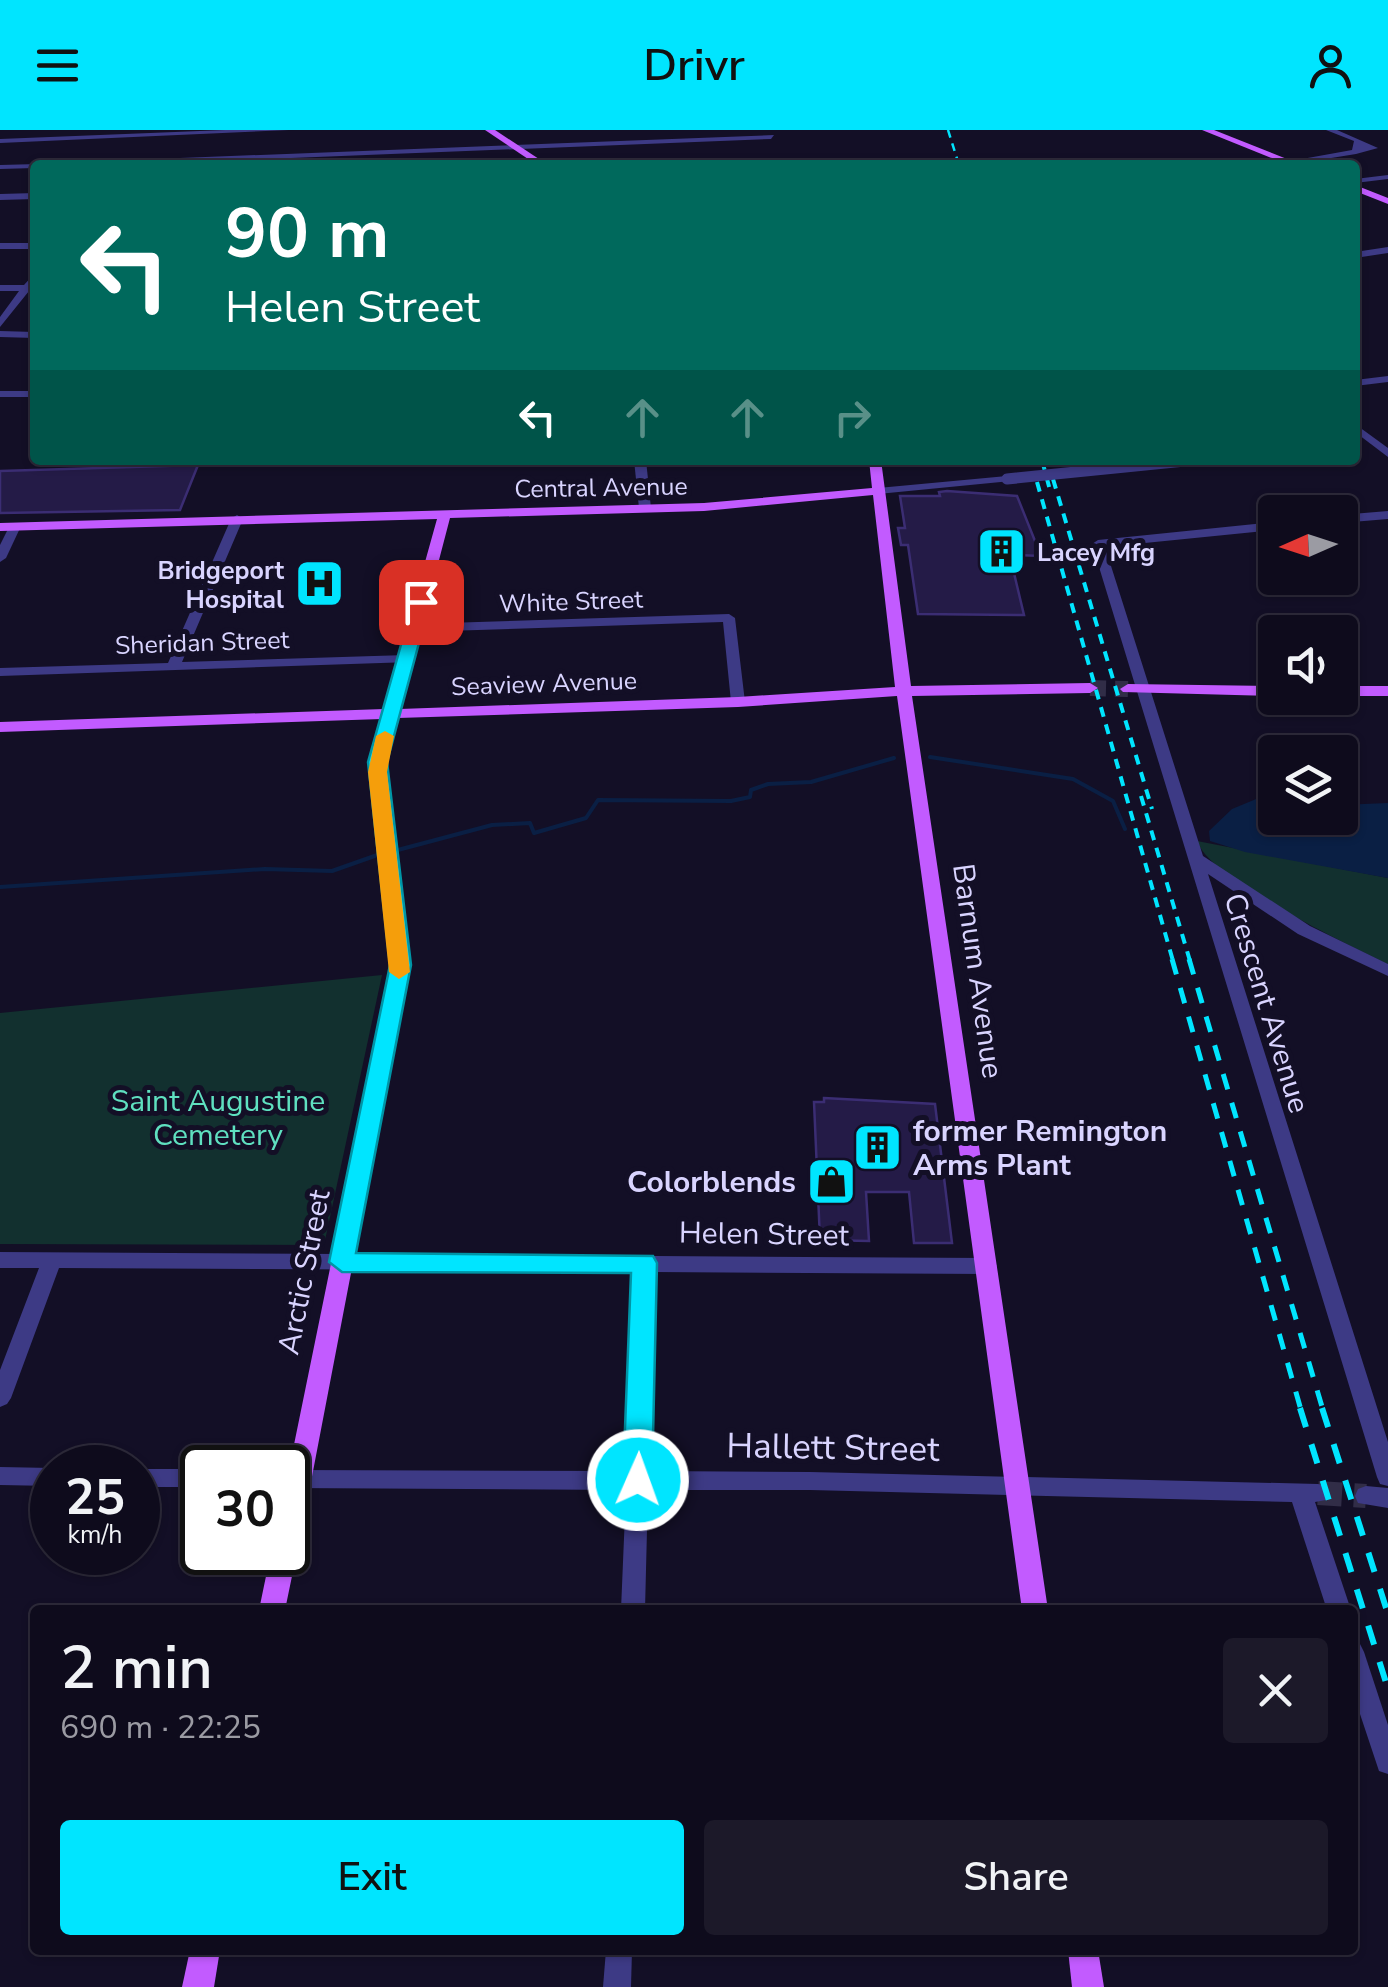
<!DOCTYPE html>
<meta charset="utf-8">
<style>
:root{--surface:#0e0b1c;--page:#1c1929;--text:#f1f3f6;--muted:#9b9ba3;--line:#2e2b3b;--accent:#00e5ff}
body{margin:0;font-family:"Nunito Sans",sans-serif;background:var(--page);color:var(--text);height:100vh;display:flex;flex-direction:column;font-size:38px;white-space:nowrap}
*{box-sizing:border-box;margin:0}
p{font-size:32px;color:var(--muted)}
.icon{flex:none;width:55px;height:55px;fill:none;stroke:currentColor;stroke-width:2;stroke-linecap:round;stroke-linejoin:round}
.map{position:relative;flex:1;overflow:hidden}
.sheet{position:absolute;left:30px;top:1475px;width:1328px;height:350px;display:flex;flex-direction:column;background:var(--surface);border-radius:10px;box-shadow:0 2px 8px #0004,0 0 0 2px var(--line)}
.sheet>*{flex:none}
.hud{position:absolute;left:30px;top:30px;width:1330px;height:305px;border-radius:10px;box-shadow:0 2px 8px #0004,0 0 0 2px var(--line);background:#00695c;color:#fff;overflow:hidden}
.needle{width:65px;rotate:267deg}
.buttons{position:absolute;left:1258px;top:365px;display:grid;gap:20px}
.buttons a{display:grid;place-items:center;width:100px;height:100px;border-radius:10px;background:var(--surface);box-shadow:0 2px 8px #0004,0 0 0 2px var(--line);font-size:50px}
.speed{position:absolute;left:30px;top:1315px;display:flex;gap:20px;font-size:50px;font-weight:700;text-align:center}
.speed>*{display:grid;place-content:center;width:130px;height:130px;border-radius:50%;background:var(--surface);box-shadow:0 2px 8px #0004,0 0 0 2px var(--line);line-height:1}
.speed small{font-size:25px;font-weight:400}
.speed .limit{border:5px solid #111;border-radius:15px;background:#fff;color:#111}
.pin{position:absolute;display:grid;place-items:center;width:85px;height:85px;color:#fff;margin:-42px;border-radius:20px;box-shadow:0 5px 15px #0006}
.me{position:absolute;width:110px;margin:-55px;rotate:2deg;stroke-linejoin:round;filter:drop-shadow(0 0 8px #0008)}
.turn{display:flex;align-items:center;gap:35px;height:210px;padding:0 30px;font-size:45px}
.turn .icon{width:130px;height:130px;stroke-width:2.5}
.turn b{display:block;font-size:70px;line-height:85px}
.lanes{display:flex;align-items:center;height:95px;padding:0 30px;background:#0003;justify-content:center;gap:50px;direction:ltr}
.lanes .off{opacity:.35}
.round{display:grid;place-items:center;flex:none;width:105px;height:105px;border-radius:10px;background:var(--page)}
.summary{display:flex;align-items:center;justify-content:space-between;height:170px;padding:0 30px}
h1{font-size:60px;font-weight:600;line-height:75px}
.action{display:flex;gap:20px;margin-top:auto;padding:20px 30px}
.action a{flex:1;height:115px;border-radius:10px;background:var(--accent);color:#111;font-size:40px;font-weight:600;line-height:115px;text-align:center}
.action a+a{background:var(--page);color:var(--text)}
header{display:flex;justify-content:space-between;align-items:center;height:130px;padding:0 30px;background:var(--accent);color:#111;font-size:45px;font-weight:600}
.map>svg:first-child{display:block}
.green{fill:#12302f}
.water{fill:#0a1f44}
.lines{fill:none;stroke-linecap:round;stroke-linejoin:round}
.stream{stroke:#0a1f44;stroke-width:4}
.building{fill:#241b47;stroke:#3b2d73;stroke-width:2.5}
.minor-tunnel{stroke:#312d47;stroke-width:24;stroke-dasharray:24 12;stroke-linecap:butt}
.major-tunnel{stroke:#312d47;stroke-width:16;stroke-dasharray:16 9;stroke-linecap:butt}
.minor{fill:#3d3a85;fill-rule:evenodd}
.major{fill:#c25bff;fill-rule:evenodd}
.rail-far3{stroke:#00e5ff;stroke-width:2.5;stroke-dasharray:8 6;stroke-linecap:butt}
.rail-far2{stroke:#00e5ff;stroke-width:4;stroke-dasharray:10 8;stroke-linecap:butt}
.rail-far1{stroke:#00e5ff;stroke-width:5;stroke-dasharray:16 14;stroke-linecap:butt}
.rail{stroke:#00e5ff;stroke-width:6;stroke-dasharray:20 18;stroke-linecap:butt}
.minor-bridge{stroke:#3d3a85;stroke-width:11}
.route{fill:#00e5ff;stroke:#0095a6;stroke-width:2.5}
.slow{fill:#f59e0b}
.labels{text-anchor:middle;stroke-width:10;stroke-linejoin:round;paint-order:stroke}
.far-street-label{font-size:25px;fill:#d9d4ff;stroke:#130f26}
.far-poi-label{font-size:25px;font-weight:bold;fill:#d9d4ff;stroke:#130f26;text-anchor:start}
.street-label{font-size:30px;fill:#d9d4ff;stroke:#130f26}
.park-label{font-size:30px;fill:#5fe0c0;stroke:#130f26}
.poi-label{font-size:30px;font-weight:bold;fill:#d9d4ff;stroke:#130f26;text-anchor:start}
.near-street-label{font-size:35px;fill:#d9d4ff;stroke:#130f26}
</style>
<header><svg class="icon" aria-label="menu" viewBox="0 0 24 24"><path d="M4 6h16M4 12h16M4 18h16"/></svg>Drivr<svg class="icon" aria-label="person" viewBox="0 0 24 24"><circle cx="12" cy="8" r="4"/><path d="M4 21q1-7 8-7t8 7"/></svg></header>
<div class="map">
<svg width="1388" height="1857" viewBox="0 0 1388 1857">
<rect width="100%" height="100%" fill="#130f26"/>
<g class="green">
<path d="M1197,711l191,37v86c-39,-19 -179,-85 -191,-123z"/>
<path d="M382,845l-58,270 -324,-1v-231z"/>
</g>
<path class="water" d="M1261,667l14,1v20h65v-13l48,-2v75l-143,-26 -35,-11 -1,-10 23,-22z"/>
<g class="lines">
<g class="stream">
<path d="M930,627l143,22 40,22 12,28"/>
<path d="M394,721l98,-26 38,-2 4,10 52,-15 12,-18 133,1 19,-4 1,-7 17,-6 43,-2 83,-24"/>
<path d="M0,757l265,-18 67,2 51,-18"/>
</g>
</g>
<g class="building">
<path d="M198,335l-18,45 -180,3v-42z"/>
<path d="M947,361l70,5 24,60 -25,-1 4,14h-7l11,46 -106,-1 -10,-69h-7l-3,-17h7l-5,-32h40l-1,-4z"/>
<path d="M824,968l111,6 17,139h-38l-5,-51h-43l3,49 -49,-1 -6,-138h10z"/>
</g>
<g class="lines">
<path class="minor-tunnel" d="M1318,1363l48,3"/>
<path class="major-tunnel" d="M1090,558l38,1"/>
<g class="minor">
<path d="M225,0h64l-289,13v-4z"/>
<path d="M1326,0h11l41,18 -22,6 -68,11 3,-4 61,-11 2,-9z"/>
<path d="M774,5l-3,4 -656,26h-66l4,-2z"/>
<path d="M784,31l3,4h-55l4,-2z"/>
<path d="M38,34l-3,4 -35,1v-4z"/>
<path d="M1388,45v4l-33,4v-4z"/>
<path d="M35,63v6l-35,1v-6z"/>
<rect x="0" y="113" width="35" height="6"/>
<path d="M1388,117v6l-33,5v-6z"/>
<path d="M35,143v18h-6l-29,36v-10l19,-26h-19v-6h24z"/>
<path d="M0,201l35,1v6l-35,-1z"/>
<path d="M1388,246v6l-33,4v-6z"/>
<rect x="0" y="261" width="35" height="6"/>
<path d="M1355,294l33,24v9l-33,-25z"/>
<path d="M634,330h12l5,48 -6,4 -6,-4z"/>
<path d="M1007,346l4,1v4l-133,13 -6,-3 6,-3z"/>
<path d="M1388,381v8l-48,4v-8z"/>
<path d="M237,385l6,4 -61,143 224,-7 5,1v6l-411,14v-8l168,-5 63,-144z"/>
<path d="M1275,392v8l-170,17 98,309 107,70 78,38v12l-90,-42 -90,-60 180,568v44l-8,-2 -3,-7 -285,-933 6,-4z"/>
<path d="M11,393l10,3 -15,32 -6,4v-17z"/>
<path d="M729,484l6,4 10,84 -7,4 -7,-4 -8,-80 -309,10 -6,-4 6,-4z"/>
<path d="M0,1122l987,6 7,3 3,5 -3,5 -7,3 -333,-2 -6,199 162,1 508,12 8,2 3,7 -3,7 -11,2 36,108h-24l-35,-108 -482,-12h-162l-3,120h-24l5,-120 -338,-2v-18l338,1 8,-200 -575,-3 -48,130 -4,6 -7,3v-37l39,-102h-39z"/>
<path d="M0,1337l52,1v18l-52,-1z"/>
<rect x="138" y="1339" width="64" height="18"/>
<path d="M1366,1356l22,2v20l-30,-5 -3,-7 3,-7z"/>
<path d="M1352,1511l8,3 4,8 24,73v49l-9,-3 -27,-81z"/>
<path d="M606,1820h26l-1,37h-28z"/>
</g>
<g class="major">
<path d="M485,0h10l53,35h-11z"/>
<path d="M1202,0h12l88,35h-13z"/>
<path d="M1355,55l33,13v6l-33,-13z"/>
<path d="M869,330h12l30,226 179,-3 8,5 -8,5 -178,3 136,914h-26l-125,-914 -159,11 -340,11 -12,44 24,203 -109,569 -8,10 4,8 -12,58h-26l12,-58h17v-78l104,-509 -22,-203 12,-43 -382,13v-10l384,-13 53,-190 -437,12v-8l704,-20 168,-15zM873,365l22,192 -157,10 -338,12 50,-191 254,-7z"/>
<path d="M1128,554l147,2v10l-152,-4 -3,-3z"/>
<rect x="1340" y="556" width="48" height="10"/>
<path d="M190,1820h30l-6,37h-32z"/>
<path d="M1068,1820h30l6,37h-32z"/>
</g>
<path class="rail-far3" d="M948,0l11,35"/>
<g class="rail-far2">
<path d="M1042,330l9,34"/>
<path d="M1053,349l99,330"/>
<path d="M1037,352l136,479"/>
<path d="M1141,666l49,165"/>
</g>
<g class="rail-far1">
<path d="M1172,829l129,451"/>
<path d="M1189,829l134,451"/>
</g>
<g class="rail">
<path d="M1300,1278l88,281"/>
<path d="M1322,1278l66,206"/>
</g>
<path class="minor-bridge" d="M1007,349l188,-19"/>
</g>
<path class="route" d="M421,468l9,4 -43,160 24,203 -55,288 297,3 4,7 -5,217 -4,9 -10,3 -11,-3 -4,-9 8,-207 -289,-1 -13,-10 61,-297 -22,-203 45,-160z"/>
<path class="slow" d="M385,601l9,5 -7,36 23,200 -11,7 -10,-7 -21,-200 8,-36z"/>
<defs>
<symbol id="building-square" viewBox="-11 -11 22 22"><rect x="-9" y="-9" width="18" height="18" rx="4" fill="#00e5ff" stroke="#130f26"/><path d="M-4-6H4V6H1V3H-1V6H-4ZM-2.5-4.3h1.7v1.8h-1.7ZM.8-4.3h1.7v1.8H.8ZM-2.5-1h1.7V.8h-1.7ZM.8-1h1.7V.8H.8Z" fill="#111"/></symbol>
<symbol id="hospital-square" viewBox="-11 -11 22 22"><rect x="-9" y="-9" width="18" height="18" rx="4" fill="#00e5ff" stroke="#130f26"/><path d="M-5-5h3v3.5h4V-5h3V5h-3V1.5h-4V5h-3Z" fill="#111"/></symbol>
<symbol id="shop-square" viewBox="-11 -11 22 22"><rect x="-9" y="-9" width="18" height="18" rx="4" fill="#00e5ff" stroke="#130f26"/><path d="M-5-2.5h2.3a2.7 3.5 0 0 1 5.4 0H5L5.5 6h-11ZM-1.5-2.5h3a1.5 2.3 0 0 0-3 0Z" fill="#111"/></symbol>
</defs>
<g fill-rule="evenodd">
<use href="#building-square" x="974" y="394" width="55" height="55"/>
<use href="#hospital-square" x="292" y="426" width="55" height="55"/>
<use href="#building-square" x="850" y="990" width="55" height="55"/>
<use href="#shop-square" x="804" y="1024" width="55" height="55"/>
</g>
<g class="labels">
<g class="far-street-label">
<text transform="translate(601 357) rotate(-1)" y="9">Central Avenue</text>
<text transform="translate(571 471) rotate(-2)" y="9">White Street</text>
<text transform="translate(202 512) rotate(-2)" y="9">Sheridan Street</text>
<text transform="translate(544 553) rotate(-2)" y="9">Seaview Avenue</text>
</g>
<g class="far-poi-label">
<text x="1037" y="431">Lacey Mfg</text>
<text x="284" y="449" text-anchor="end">Bridgeport<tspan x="284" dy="29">Hospital</tspan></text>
</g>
<g class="street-label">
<text transform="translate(978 841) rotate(82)" y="10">Barnum Avenue</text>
<text transform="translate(1267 873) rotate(73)" y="10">Crescent Avenue</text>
<text transform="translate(764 1104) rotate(1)" y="10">Helen Street</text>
<text transform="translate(304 1142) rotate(-79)" y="10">Arctic Street</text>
</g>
<g class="park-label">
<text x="218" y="981">Saint Augustine<tspan x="218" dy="34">Cemetery</tspan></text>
</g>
<g class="poi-label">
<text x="913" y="1011">former Remington<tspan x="913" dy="34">Arms Plant</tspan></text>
<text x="796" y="1062" text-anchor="end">Colorblends</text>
</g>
<g class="near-street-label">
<text transform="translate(833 1317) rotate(1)" y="12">Hallett Street</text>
</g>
</g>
</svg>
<div class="buttons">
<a><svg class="needle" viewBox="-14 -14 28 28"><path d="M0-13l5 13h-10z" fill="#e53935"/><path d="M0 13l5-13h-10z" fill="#9b9ba3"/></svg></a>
<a><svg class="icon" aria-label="sound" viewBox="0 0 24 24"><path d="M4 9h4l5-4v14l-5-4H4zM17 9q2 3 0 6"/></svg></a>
<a><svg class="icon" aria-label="layers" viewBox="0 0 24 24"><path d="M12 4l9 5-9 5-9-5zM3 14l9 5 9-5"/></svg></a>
</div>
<div class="speed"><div>25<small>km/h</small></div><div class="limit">30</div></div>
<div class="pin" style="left:421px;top:472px;background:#d93025"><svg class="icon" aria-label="arrive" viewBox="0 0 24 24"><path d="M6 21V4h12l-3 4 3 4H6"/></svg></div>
<svg class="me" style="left:638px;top:1350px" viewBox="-20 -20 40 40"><circle r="17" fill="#00e5ff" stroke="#fff" stroke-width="3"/><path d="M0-11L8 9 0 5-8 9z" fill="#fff"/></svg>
<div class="hud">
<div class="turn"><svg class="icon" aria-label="left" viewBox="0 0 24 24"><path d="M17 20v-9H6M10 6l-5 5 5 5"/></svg><div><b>90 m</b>Helen Street</div></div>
<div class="lanes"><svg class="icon" aria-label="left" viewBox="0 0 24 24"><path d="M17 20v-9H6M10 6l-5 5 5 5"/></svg><svg class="icon off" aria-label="ahead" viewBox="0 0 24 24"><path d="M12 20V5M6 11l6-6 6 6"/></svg><svg class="icon off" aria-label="ahead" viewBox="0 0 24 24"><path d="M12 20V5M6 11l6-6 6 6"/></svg><svg class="icon off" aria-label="right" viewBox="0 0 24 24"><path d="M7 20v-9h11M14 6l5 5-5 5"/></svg></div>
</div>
<section class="sheet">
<div class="summary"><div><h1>2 min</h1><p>690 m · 22:25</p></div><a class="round"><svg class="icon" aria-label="close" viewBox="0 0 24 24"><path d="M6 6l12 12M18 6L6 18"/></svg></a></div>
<div class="action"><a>Exit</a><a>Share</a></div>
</section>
</div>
